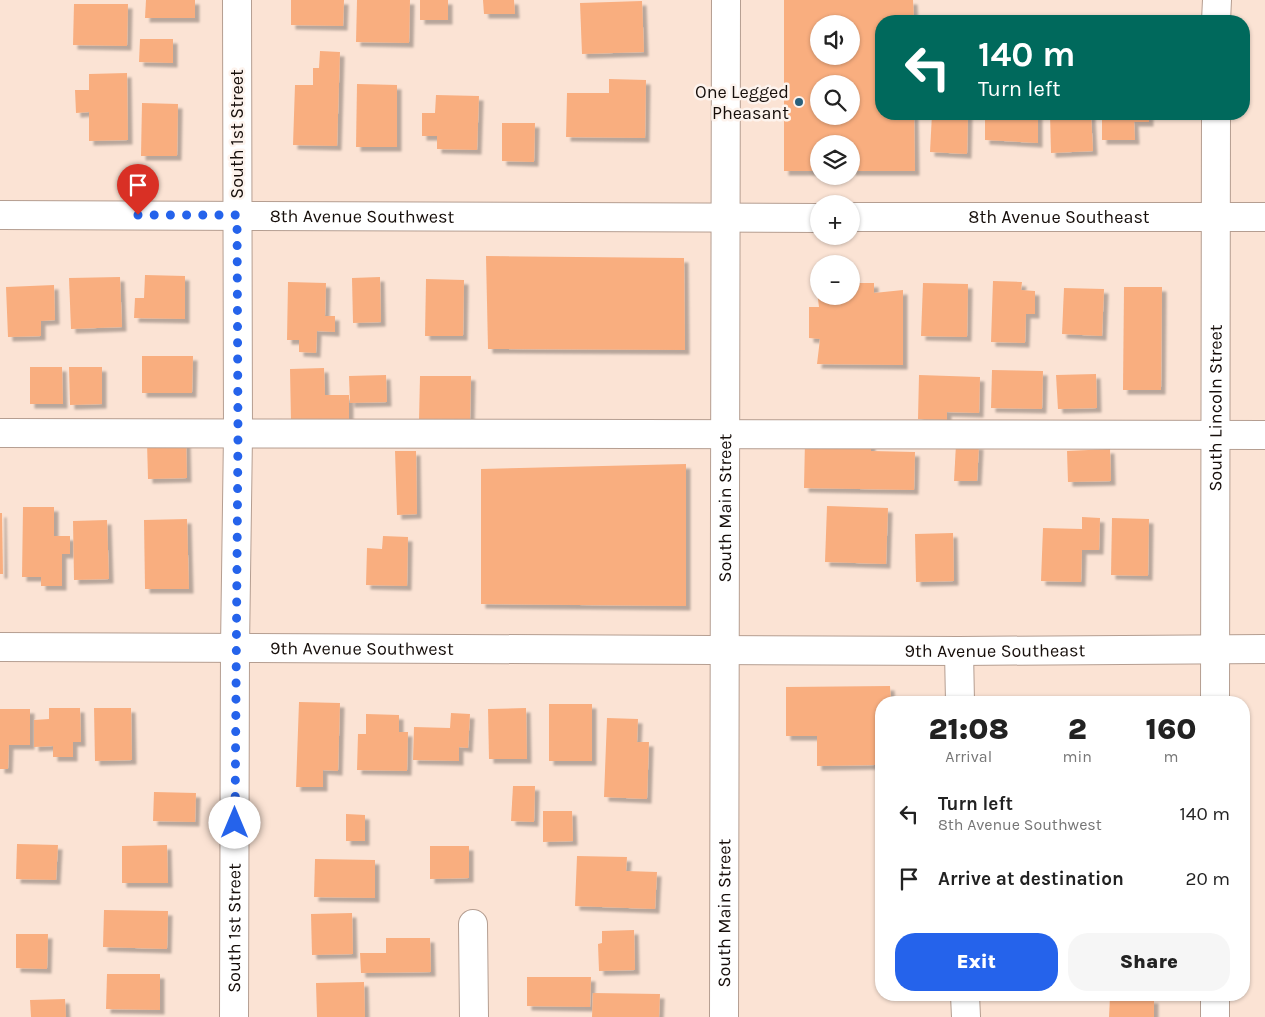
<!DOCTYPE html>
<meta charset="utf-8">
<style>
:root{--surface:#fff;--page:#f6f6f6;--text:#222;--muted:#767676;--accent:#2563eb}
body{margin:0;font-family:Karla,sans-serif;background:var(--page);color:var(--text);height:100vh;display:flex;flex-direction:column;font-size:19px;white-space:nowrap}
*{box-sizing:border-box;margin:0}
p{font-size:16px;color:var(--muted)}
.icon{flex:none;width:28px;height:28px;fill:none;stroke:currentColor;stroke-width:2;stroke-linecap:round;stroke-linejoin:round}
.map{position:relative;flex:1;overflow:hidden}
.sheet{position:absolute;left:875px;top:696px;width:375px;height:305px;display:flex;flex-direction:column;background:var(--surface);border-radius:20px;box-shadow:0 1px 4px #0004}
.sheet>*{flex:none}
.hud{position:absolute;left:875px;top:15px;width:375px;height:105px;border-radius:20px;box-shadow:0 1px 4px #0004;background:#00695c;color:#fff;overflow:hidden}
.tools{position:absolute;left:810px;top:15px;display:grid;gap:10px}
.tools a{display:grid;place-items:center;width:50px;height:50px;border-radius:50%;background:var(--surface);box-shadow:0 1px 4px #0004;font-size:25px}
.pin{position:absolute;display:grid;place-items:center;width:42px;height:42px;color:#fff;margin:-51px -21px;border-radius:50% 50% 50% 0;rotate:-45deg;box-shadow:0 0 5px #0007}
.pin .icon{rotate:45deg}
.me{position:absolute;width:55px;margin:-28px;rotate:0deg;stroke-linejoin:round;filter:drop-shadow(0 0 4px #0008)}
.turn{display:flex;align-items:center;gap:18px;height:105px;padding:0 20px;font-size:22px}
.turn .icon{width:65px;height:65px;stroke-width:2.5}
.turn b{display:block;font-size:35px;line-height:42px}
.eta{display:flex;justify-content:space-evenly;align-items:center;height:85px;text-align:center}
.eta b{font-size:30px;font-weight:800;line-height:35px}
.primary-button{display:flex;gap:10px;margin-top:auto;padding:10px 20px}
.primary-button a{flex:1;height:58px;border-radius:20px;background:var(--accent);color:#fff;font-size:20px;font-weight:800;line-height:58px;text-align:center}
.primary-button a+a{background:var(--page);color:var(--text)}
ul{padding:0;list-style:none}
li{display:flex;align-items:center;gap:15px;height:65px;padding:0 20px}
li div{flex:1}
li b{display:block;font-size:19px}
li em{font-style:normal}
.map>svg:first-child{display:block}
.building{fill:#f9ae7f;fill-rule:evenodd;filter:url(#shadow)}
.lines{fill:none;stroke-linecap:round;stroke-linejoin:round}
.minor-casing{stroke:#b59e91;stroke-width:30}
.minor{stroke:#fff;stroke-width:28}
.route{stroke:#2563eb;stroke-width:9;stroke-dasharray:0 16.2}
.poi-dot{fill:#29607b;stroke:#fdf3ed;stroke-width:2}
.labels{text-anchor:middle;stroke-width:5;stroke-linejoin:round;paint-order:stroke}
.poi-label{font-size:18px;fill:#160e0a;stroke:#fdf3ed;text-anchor:end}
.street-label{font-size:18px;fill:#160e0a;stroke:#fdf3ed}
</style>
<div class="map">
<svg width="1265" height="1017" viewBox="0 0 1265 1017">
<defs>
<filter id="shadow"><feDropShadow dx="4.5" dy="4.5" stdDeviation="1" flood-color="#0004"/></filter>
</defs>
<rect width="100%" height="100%" fill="#fbe3d4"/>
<g class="building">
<path d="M146,0h49v18h-50z"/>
<path d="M291,0h53l-1,26 -52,-1z"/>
<path d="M357,0h53l-1,43 -53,-1z"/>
<rect x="420" y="0" width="28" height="20"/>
<path d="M483,0h31l1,14h-31z"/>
<path d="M784,0h129l1,21h-33v93h33l1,57h-64v-27h-32v27h-35zM819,24h32v32h-32zM819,84h32v32h-32z"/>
<path d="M642,1l2,51 -62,2 -2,-51z"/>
<path d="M74,4h54l-1,42 -54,-1z"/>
<path d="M140,39h33v24l-34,-1z"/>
<path d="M320,51l20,1 -3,94 -44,-1 2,-60h18v-17h6z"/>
<path d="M127,73l1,67 -39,1v-29l-13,1 -1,-23h14v-16z"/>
<path d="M609,79l37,1 -1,58 -79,-1 1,-44h42z"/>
<path d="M357,84l40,1v62h-41z"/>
<path d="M436,95l43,1 -2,54 -40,-1v-13h-15v-23h13z"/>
<path d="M142,103l36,1 -1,52h-36z"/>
<path d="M932,114h36l-1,40 -37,-2z"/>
<path d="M985,114h53v29l-53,-3z"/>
<path d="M1050,114h41l2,37 -42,2z"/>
<path d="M1102,114h47v8h-15l1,18h-33z"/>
<path d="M502,123h33l-1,39 -32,-1z"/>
<path d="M486,256l198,2 1,92 -197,-1z"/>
<path d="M145,275l40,1v43l-51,-1 1,-20h9z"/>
<path d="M120,277l2,50 -51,2 -2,-51z"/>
<path d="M380,277l1,45 -28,1 -1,-45z"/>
<path d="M426,279l38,1 -1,56h-38z"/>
<path d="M993,281l29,1 -1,8 14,1v23h-9l-1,29 -34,-1z"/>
<path d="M288,282l38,1 -1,33h10v16l-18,-1 -1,22 -17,-1v-12h-12z"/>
<path d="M816,283h3v13h32v-13h23v10l29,-3v75l-86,-1 3,-25 -11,-1v-31h10z"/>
<path d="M923,283l45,1 -1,53 -46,-1z"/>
<path d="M54,285l1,35 -14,1v15l-33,1 -2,-50z"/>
<path d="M1124,287h38l-1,103h-38z"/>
<path d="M1064,288l40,1 -2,47 -40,-2z"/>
<path d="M142,356h51l-1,37h-50z"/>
<path d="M30,367h32l1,37h-33z"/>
<path d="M69,367h33v37l-32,1z"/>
<path d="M324,368l1,27h24v26l-58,1 -1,-53z"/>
<path d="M992,370l51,1 -1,38 -51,-1z"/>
<path d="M1096,374l1,34 -39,1 -2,-34z"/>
<path d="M386,375l1,27 -37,1 -1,-27z"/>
<path d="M919,375l61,2 -1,36 -32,-1v8l-29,-1z"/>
<path d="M420,376h51l-1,45h-51z"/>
<path d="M186,440l1,38 -39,1 -1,-37z"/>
<path d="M805,440l66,2v9l44,1 -1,38 -110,-2z"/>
<path d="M956,444l23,1 -2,36h-23z"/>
<path d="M1110,449l1,32 -43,1 -1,-31z"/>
<path d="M395,451h21l1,63 -20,1z"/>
<path d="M686,464v142l-205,-2v-135z"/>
<path d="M827,506l61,2 -2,56 -61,-2z"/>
<path d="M23,507h31v29h16v18h-8v32h-21v-9h-19z"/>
<path d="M0,513h2l1,61h-3z"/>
<path d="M1082,517l18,1 -1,32h-17l-1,32 -40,-1 2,-53 39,1z"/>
<path d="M1112,518l37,1 -1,57 -37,-1z"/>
<path d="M187,519l2,70h-44l-1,-69z"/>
<path d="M107,520l2,59 -35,1 -1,-59z"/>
<path d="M953,533l1,48 -38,1 -1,-48z"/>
<path d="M383,536l25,1 -1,49 -41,-1 1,-37 15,1z"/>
<path d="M890,686l1,16h-10v59h-6v4l-58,1v-30h-31v-49z"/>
<path d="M299,702l41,1 -2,68 -15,-1v17h-27z"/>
<rect x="549" y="704" width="43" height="57"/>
<path d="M49,708h31l1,34h-8v15h-20v-11l-19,1v-27l15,-1z"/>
<path d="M94,708h37l1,52 -37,1z"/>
<path d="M526,708l1,51h-38l-1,-50z"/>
<path d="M0,709h30v36h-21l-1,24h-8z"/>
<path d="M451,713l19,1 -2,34 -9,-1v14l-46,-1 1,-33 36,1z"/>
<path d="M366,714l33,1v17h9l-1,39 -50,-1 1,-36h8z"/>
<path d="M607,718l31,1 -1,23h12l-2,57 -43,-2z"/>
<path d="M513,786h22l-1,36 -23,-1z"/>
<path d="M154,792l42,1 -1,29 -42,-1z"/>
<path d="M543,811h29l1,30 -30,1z"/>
<path d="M346,814l19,1v26h-19z"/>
<path d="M17,844l41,1 -2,35 -40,-1z"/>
<path d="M167,845l1,38h-46v-37z"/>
<path d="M430,846h39v32l-39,1z"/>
<path d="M577,856l50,1 -1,14 31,1 -2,37 -80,-3z"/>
<path d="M315,859l60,1v38l-61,-1z"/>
<path d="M104,910l64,1 -1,38 -64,-2z"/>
<path d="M352,913l1,41 -41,1 -1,-41z"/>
<path d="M634,930l1,40 -36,1 -1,-27 4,-1v-12z"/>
<path d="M16,934h32l-1,35 -31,-1z"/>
<path d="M386,938h44l1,34 -70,1 -1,-20h26z"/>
<path d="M107,974h53v36l-54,-1z"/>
<path d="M527,977h64l-1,30 -63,-1z"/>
<path d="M364,982l1,35h-48l-1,-34z"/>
<path d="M593,993l67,1 -1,23h-67z"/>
<path d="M1110,997l44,2v18h-45z"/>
<path d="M65,999l1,18h-35l-1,-17z"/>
</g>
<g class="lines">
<defs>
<g id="minor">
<path d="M1216,21l1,-21"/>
<path id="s1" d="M0,215l819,3"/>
<path id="s2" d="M851,217h414"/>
<path d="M0,433l1265,2"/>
<path id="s3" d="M0,647l959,4 306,-2"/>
<path d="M959,651l1,51"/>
<path id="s4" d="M1215,702l1,-588"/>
<path d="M473,924l1,93"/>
<path d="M965,995l1,22"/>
<path d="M1215,995v22"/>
<path id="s5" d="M234,1017l1,-369 3,-214 -1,-434"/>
<path id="s6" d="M724,1017l2,-1017"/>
</g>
</defs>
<use href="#minor" class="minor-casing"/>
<use href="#minor" class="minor"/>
</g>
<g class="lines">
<path class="route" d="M138,215h99l1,219 -3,389"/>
</g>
<circle class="poi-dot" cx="799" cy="102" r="5"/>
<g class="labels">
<g class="poi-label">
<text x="789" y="98">One Legged<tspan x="789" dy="21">Pheasant</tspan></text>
</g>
<g class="street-label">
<text transform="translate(237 134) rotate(-90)" y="6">South 1st Street</text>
<text dy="6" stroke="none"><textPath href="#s1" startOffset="362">8th Avenue Southwest</textPath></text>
<text dy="6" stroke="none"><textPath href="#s2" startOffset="208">8th Avenue Southeast</textPath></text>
<text dy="6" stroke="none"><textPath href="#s4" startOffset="294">South Lincoln Street</textPath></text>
<text dy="6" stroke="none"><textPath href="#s6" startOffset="509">South Main Street</textPath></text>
<text dy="6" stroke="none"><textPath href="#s3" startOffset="362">9th Avenue Southwest</textPath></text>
<text dy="6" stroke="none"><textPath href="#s3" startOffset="995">9th Avenue Southeast</textPath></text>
<text dy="6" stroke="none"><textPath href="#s6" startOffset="104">South Main Street</textPath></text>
<text dy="6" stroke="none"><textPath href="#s5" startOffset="89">South 1st Street</textPath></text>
</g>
</g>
</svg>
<div class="tools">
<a><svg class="icon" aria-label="sound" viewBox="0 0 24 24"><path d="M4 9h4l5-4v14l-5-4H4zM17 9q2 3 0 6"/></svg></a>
<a><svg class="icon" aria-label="search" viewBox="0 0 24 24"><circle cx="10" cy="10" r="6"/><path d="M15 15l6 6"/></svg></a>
<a><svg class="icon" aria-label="layers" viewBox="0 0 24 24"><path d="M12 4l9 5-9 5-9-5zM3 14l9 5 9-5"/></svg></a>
<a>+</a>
<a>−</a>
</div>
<div class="pin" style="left:138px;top:215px;background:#d93025"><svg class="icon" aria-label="arrive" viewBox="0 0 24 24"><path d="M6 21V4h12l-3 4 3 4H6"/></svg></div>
<svg class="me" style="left:235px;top:823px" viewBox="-20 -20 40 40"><circle r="19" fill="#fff"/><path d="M0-13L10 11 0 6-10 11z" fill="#2563eb"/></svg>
<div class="hud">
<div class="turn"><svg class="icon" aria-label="left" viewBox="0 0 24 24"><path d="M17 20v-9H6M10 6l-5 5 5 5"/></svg><div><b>140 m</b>Turn left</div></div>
</div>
<section class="sheet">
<div class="eta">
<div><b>21:08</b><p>Arrival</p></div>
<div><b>2</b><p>min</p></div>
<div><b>160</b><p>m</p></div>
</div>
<ul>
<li><svg class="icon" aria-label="left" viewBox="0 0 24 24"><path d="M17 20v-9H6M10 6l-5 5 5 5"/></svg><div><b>Turn left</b><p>8th Avenue Southwest</p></div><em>140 m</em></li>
<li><svg class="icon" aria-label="arrive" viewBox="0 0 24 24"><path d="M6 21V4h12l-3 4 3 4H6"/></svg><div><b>Arrive at destination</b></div><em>20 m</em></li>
</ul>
<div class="primary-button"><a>Exit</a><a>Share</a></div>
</section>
</div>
